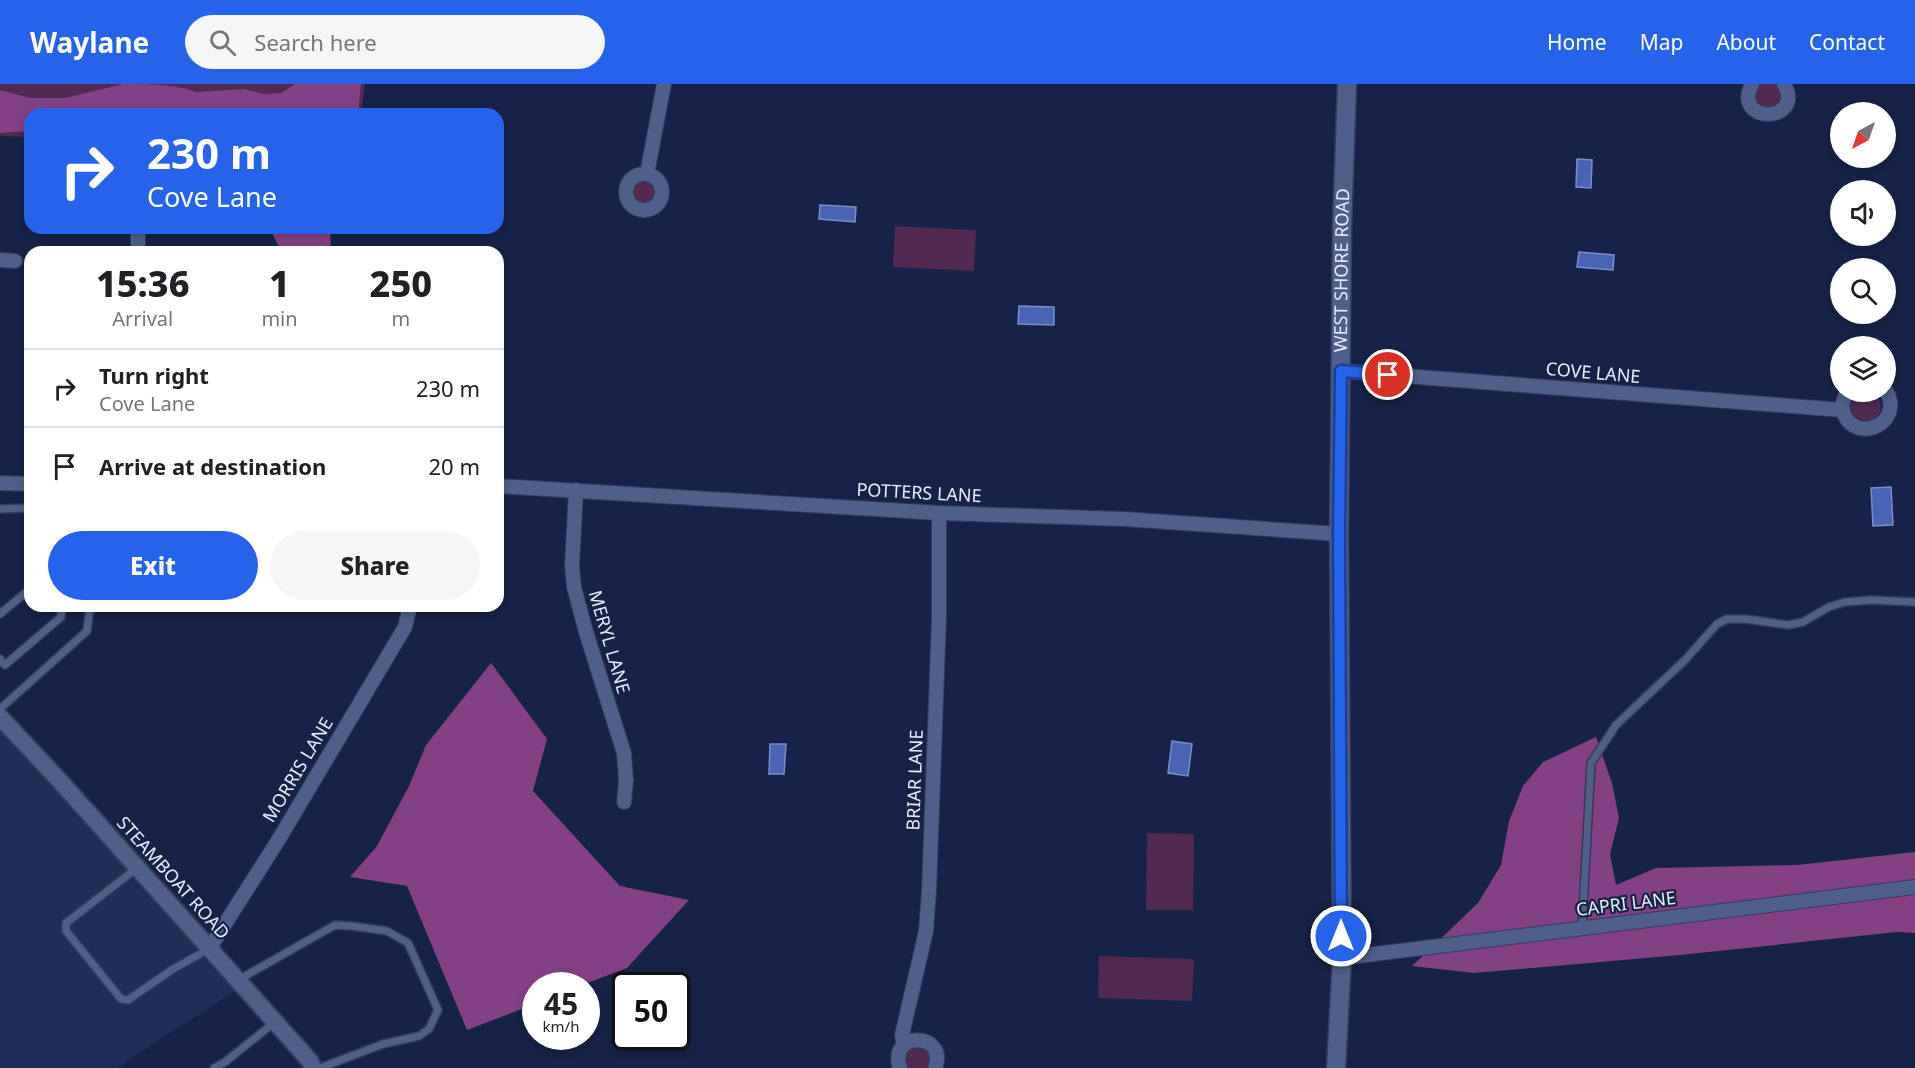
<!DOCTYPE html>
<style>
:root{--surface:#fff;--page:#f6f6f6;--text:#202124;--muted:#757577;--line:#e0e0e0;--accent:#2563eb}
body{margin:0;font-family:"Noto Sans",sans-serif;background:var(--page);color:var(--text);height:100vh;display:flex;flex-direction:column;font-size:22px;white-space:nowrap}
*{box-sizing:border-box;margin:0}
p{font-size:20px;color:var(--muted)}
.icon{flex:none;width:33px;height:33px;fill:none;stroke:currentColor;stroke-width:2;stroke-linecap:round;stroke-linejoin:round}
.map{position:relative;flex:1;overflow:hidden}
.panel{position:absolute;left:24px;top:162px;width:480px;height:366px;display:flex;flex-direction:column;background:var(--surface);border-radius:18px;box-shadow:0 3px 9px #0003}
.panel>*{flex:none}
.hud{position:absolute;left:24px;top:24px;width:480px;height:126px;border-radius:18px;box-shadow:0 3px 9px #0003;background:#2563eb;color:#fff;overflow:hidden}
.needle{width:39px;rotate:220deg}
.controls{position:absolute;left:1830px;top:18px;display:grid;gap:12px}
.controls a{display:grid;place-items:center;width:66px;height:66px;border-radius:50%;background:var(--surface);box-shadow:0 3px 9px #0003;font-size:30px}
.speed{position:absolute;left:522px;top:888px;display:flex;gap:12px;font-size:30px;font-weight:700;text-align:center}
.speed>*{display:grid;place-content:center;width:78px;height:78px;border-radius:50%;background:var(--surface);box-shadow:0 3px 9px #0003;line-height:1}
.speed small{font-size:15px;font-weight:400}
.speed .limit{border:3px solid #111;border-radius:9px;background:#fff;color:#111}
.pin{position:absolute;display:grid;place-items:center;width:51px;height:51px;color:#fff;margin:-26px;border:3px solid #fff;border-radius:50%;box-shadow:0 2px 6px #0007}
.me{position:absolute;width:66px;margin:-33px;rotate:0deg;stroke-linejoin:round;filter:drop-shadow(0 0 4px #0008)}
.turn{display:flex;align-items:center;gap:21px;height:126px;padding:0 24px;font-size:27px}
.turn .icon{width:78px;height:78px;stroke-width:2.5}
.turn b{display:block;font-size:42px;line-height:51px}
.eta{display:flex;justify-content:space-evenly;align-items:center;height:102px;text-align:center}
.eta b{font-size:36px;font-weight:800;line-height:42px}
.primary-button{display:flex;gap:12px;margin-top:auto;padding:12px 24px}
.primary-button a{flex:1;height:69px;border-radius:36px;background:var(--accent);color:#fff;font-size:24px;font-weight:800;line-height:69px;text-align:center}
.primary-button a+a{background:var(--page);color:var(--text)}
ul{padding:0;list-style:none}
li{display:flex;align-items:center;gap:18px;height:78px;padding:0 24px;border-top:2px solid var(--line)}
li div{flex:1}
li b{display:block;font-size:22px}
li em{font-style:normal}
header{display:flex;align-items:center;gap:36px;box-sizing:border-box;height:84px;padding:0 30px;background:var(--accent);color:#fff}
header strong{font-size:28px}
nav{display:flex;gap:33px;margin-inline-start:auto;font-size:21px}
.search{width:420px;height:54px;background:var(--page);display:flex;align-items:center;gap:15px;box-sizing:border-box;padding:0 21px;border-radius:33px;color:var(--muted);font-size:22px}
.map>svg:first-child{display:block}
.built{fill:#1f2d57}
.green{fill:#512951}
.forest{fill:#834083}
.water{fill:#4964b3;stroke:#788dc9;stroke-width:1.5}
.lines{fill:none;stroke-linecap:round;stroke-linejoin:round}
.service-casing{stroke:#353b5a;stroke-width:10}
.minor-casing{stroke:#353b5a;stroke-width:16}
.tertiary-casing{stroke:#353b5a;stroke-width:20}
.secondary-casing{stroke:#353b5a;stroke-width:21}
.service{stroke:#4e5f89;stroke-width:7}
.minor{stroke:#4e5f89;stroke-width:14}
.tertiary{stroke:#4e5f89;stroke-width:16}
.secondary{stroke:#4e5f89;stroke-width:18}
.route-casing{stroke:#184099;stroke-width:15}
.route{stroke:#2563eb;stroke-width:10}
.labels{text-anchor:middle;stroke-width:4.5;stroke-linejoin:round;paint-order:stroke}
.street-label{font-size:18px;fill:#e6edfb;stroke:#162247}
</style>
<header>
<strong>Waylane</strong>
<div class="search"><svg class="icon" aria-label="search" viewBox="0 0 24 24"><circle cx="10" cy="10" r="6"/><path d="M15 15l6 6"/></svg>Search here</div>
<nav><a>Home</a><a>Map</a><a>About</a><a>Contact</a></nav>
</header>
<div class="map">
<svg width="1915" height="984" viewBox="0 0 1915 984">
<rect width="100%" height="100%" fill="#162247"/>
<path class="built" d="M0,633l242,269 -125,82h-117z"/>
<g class="green">
<path d="M0,0h365l-4,30h-331v23l-30,-1z"/>
<path d="M1757,0h21l5,10 -3,10 -14,6 -12,-8z"/>
<circle cx="644" cy="108" r="15"/>
<path d="M895,142l81,4 -2,41 -81,-4z"/>
<circle cx="1866" cy="322" r="15"/>
<path d="M1147,749l47,1 -1,76h-47z"/>
<path d="M1099,872l95,3 -2,42 -94,-3z"/>
<path d="M915,960l16,9 -2,15h-23l-4,-12z"/>
</g>
<g class="forest">
<path d="M123,0c22,0 54,0 72,8l49,-3 20,5 17,-1 14,-9h66l-3,30h-328v17l-30,2v-43l30,8h35z"/>
<path d="M269,144h61l1,24h-49z"/>
<path d="M491,579l56,76 -14,52 87,95 69,14 -62,68 -45,17 -46,1 -1,18 -68,26 -60,-144 -57,-9 27,-31 32,-60 17,-41z"/>
<path d="M1596,653l16,46 7,35 -9,36 6,31 40,-17 141,-3 118,-13v81l-18,-1 -217,23 -206,18 -62,-7 66,-63 23,-38 8,-44 14,-35 20,-24z"/>
</g>
<g class="water">
<path d="M1577,75l15,1 -1,28 -15,-1z"/>
<path d="M820,121l36,2 -1,15 -36,-3z"/>
<path d="M1579,168l35,3 -1,15 -36,-3z"/>
<path d="M1019,222l35,1v18l-36,-1z"/>
<path d="M1891,403l2,38 -20,1 -2,-38z"/>
<path d="M1172,657l20,3 -4,32 -20,-3z"/>
<path d="M770,660h16l-2,30h-15z"/>
</g>
<g class="lines">
<defs>
<g id="service">
<path d="M0,425l30,-1"/>
<path d="M0,530l30,-25"/>
<path d="M0,575l5,6 56,-48 1,-11"/>
<path d="M0,625l87,-78 3,-25"/>
<path d="M137,784l-71,55v8l5,6 50,62 7,1 45,-31 36,-20"/>
<path d="M1582,844l9,-165 25,-38 69,-65 32,-36 10,-5h19l42,6 15,-3 26,-15 16,-5 26,-2 44,2"/>
<path d="M238,896l97,-55 17,1 35,5 21,12 30,67 -9,19 -10,7 -36,8 -63,24"/>
<path d="M214,984l11,-6 50,-40"/>
</g>
<g id="minor">
<path d="M1752,0c-21,41 54,39 32,0"/>
<circle cx="644" cy="108" r="18"/>
<path d="M647,90l17,-90"/>
<path d="M138,168v-24"/>
<path d="M0,176l15,1"/>
<path d="M1341,287l502,39"/>
<path d="M1847,308c-4,7 -6,14 -3,22 13,31 61,8 42,-23"/>
<path d="M0,399l30,1"/>
<path d="M498,402l441,27 185,6 215,15"/>
<path d="M576,406l-4,76 2,21 12,45 38,121 2,27 -2,22"/>
<path d="M209,865l70,-110 126,-212 5,-21"/>
<path d="M1342,874l573,-71"/>
<path d="M904,961l-2,-10 24,-104 3,-40 10,-274v-104"/>
<path d="M900,984c-13,-38 49,-36 35,0"/>
</g>
<path id="tertiary" d="M0,633l59,63 251,281 3,7"/>
<g id="secondary">
<path id="s1" d="M1336,984l6,-110 -3,-424 3,-307 5,-143"/>
</g>
</defs>
<use href="#service" class="service-casing"/>
<use href="#minor" class="minor-casing"/>
<use href="#tertiary" class="tertiary-casing"/>
<use href="#secondary" class="secondary-casing"/>
<use href="#service" class="service"/>
<use href="#minor" class="minor"/>
<use href="#tertiary" class="tertiary"/>
<use href="#secondary" class="secondary"/>
</g>
<g class="lines">
<defs>
<path id="route" d="M1341,852l-2,-402 2,-163 47,4"/>
</defs>
<use href="#route" class="route-casing"/>
<use href="#route" class="route"/>
</g>
<g class="labels">
<g class="street-label">
<text dy="6" stroke="none"><textPath href="#s1" startOffset="798">WEST SHORE ROAD</textPath></text>
<text transform="translate(1593 289) rotate(5)" y="6">COVE LANE</text>
<text transform="translate(919 409) rotate(3)" y="6">POTTERS LANE</text>
<text transform="translate(609 558) rotate(74)" y="6">MERYL LANE</text>
<text transform="translate(298 686) rotate(-59)" y="6">MORRIS LANE</text>
<text transform="translate(915 696) rotate(-88)" y="6">BRIAR LANE</text>
<text transform="translate(173 794) rotate(48)" y="6">STEAMBOAT ROAD</text>
<text transform="translate(1626 820) rotate(-7)" y="6">CAPRI LANE</text>
</g>
</g>
</svg>
<div class="controls">
<a><svg class="needle" viewBox="-14 -14 28 28"><path d="M0-13l5 13h-10z" fill="#e53935"/><path d="M0 13l5-13h-10z" fill="#757577"/></svg></a>
<a><svg class="icon" aria-label="sound" viewBox="0 0 24 24"><path d="M4 9h4l5-4v14l-5-4H4zM17 9q2 3 0 6"/></svg></a>
<a><svg class="icon" aria-label="search" viewBox="0 0 24 24"><circle cx="10" cy="10" r="6"/><path d="M15 15l6 6"/></svg></a>
<a><svg class="icon" aria-label="layers" viewBox="0 0 24 24"><path d="M12 4l9 5-9 5-9-5zM3 14l9 5 9-5"/></svg></a>
</div>
<div class="speed"><div>45<small>km/h</small></div><div class="limit">50</div></div>
<div class="pin" style="left:1388px;top:291px;background:#d93025"><svg class="icon" aria-label="arrive" viewBox="0 0 24 24"><path d="M6 21V4h12l-3 4 3 4H6"/></svg></div>
<svg class="me" style="left:1341px;top:852px" viewBox="-20 -20 40 40"><circle r="17" fill="#2563eb" stroke="#fff" stroke-width="3"/><path d="M0-11L8 9 0 5-8 9z" fill="#fff"/></svg>
<div class="hud">
<div class="turn"><svg class="icon" aria-label="right" viewBox="0 0 24 24"><path d="M7 20v-9h11M14 6l5 5-5 5"/></svg><div><b>230 m</b>Cove Lane</div></div>
</div>
<section class="panel">
<div class="eta">
<div><b>15:36</b><p>Arrival</p></div>
<div><b>1</b><p>min</p></div>
<div><b>250</b><p>m</p></div>
</div>
<ul>
<li><svg class="icon" aria-label="right" viewBox="0 0 24 24"><path d="M7 20v-9h11M14 6l5 5-5 5"/></svg><div><b>Turn right</b><p>Cove Lane</p></div><em>230 m</em></li>
<li><svg class="icon" aria-label="arrive" viewBox="0 0 24 24"><path d="M6 21V4h12l-3 4 3 4H6"/></svg><div><b>Arrive at destination</b></div><em>20 m</em></li>
</ul>
<div class="primary-button"><a>Exit</a><a>Share</a></div>
</section>
</div>
